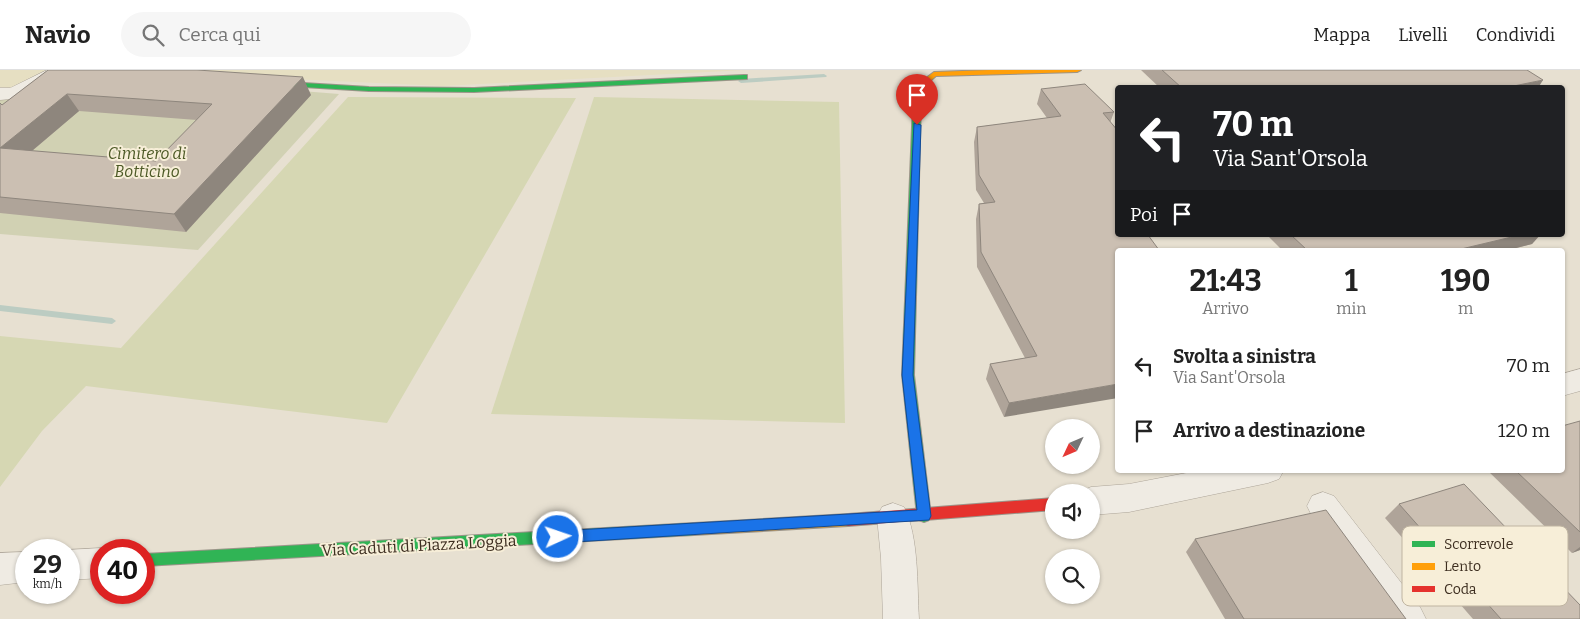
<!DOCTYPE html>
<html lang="it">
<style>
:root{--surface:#fff;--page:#f6f6f6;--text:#222;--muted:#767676;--line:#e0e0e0}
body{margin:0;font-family:Bitter,serif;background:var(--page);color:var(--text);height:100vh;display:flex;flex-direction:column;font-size:19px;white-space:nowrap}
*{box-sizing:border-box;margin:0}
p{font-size:16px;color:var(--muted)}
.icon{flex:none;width:28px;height:28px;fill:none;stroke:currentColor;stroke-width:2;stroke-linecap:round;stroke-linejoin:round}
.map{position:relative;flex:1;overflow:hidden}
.drawer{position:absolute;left:1115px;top:178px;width:450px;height:225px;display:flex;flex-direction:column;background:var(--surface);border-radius:5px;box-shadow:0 1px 4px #0004}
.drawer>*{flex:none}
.banner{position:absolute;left:1115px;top:15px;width:450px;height:152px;border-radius:5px;box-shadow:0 1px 4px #0004;background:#202124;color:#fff;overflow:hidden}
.needle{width:32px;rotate:226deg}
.fabs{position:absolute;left:1045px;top:349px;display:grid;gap:10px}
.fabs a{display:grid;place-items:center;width:55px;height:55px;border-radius:50%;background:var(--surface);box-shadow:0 1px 4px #0004;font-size:25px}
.speed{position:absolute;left:15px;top:469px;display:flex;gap:10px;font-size:25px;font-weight:700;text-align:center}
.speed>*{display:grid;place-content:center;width:65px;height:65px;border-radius:50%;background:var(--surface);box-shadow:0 1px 4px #0004;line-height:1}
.speed small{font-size:12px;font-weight:400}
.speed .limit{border:8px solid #d22;background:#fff;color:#111}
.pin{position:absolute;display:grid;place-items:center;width:42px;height:42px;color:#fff;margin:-51px -21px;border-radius:50% 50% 50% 0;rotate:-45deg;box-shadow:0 0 5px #0007}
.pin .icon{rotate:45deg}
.me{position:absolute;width:55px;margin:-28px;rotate:87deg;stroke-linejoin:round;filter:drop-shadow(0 0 4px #0008)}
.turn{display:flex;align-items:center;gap:18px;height:105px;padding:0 15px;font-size:22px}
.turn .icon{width:65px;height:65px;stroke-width:2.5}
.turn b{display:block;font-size:35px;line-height:42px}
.then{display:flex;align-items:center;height:48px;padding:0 15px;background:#0003;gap:10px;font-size:19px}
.eta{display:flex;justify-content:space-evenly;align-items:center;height:85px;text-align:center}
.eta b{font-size:30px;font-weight:700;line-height:35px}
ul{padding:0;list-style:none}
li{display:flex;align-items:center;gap:15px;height:65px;padding:0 15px}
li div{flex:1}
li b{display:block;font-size:19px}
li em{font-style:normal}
header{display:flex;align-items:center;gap:30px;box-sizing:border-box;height:70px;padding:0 25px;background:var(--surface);border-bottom:1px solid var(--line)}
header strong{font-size:24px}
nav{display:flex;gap:28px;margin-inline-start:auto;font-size:18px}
.search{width:350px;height:45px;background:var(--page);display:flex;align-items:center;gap:12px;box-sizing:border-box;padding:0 18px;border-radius:28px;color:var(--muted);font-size:19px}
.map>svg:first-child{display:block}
.farmland{fill:#e6dfc2}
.green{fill:#d6d7b3}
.cemetery{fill:#d1d1b3}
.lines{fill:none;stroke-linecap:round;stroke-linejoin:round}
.stream{fill:#bcccc2;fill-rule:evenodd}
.street-casing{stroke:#ada599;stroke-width:1}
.fast-casing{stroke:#9c958a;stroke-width:2}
.slow-casing{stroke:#9c958a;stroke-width:2}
.jam-casing{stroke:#9c958a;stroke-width:2}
.street{fill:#efebe3;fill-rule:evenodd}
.fast{fill:#30b455;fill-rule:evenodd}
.slow{fill:#ff9f0a;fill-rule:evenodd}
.jam{fill:#e5322d;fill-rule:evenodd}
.wall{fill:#afa499;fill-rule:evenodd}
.shaded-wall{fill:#8e867d}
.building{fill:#cbbfb2;stroke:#8e867d}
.route{fill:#1a73e8;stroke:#114b97}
.labels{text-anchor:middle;stroke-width:4;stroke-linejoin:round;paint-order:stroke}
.park-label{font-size:16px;font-style:italic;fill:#4d5a26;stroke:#f7eed8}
.street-label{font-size:16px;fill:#3d2e20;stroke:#f7eed8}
.key{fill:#f7eed8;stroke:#bfb4a1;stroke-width:1}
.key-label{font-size:14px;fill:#3d2e20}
</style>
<header>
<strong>Navio</strong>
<div class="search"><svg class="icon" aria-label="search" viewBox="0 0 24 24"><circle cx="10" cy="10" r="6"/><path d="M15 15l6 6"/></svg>Cerca qui</div>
<nav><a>Mappa</a><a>Livelli</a><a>Condividi</a></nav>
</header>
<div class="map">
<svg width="1580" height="549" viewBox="0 0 1580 549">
<rect width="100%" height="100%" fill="#e7e0d1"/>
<g class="farmland">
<path d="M0,0h56l-39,18 -17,-1z"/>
<path d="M103,0h643l-304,16z"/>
</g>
<g class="green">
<path d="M348,27l228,1 -189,325 -301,-37 -44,45 -42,56v-151l121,12z"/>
<path d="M594,27l245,5 6,321 -354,-9z"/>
</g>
<path class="cemetery" d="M67,2l272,22 -141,156 -198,-16v-135h9z"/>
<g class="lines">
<g class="stream">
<path d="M824,4l3,2 -1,1 -85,6 -3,-2 3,-2z"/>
<path d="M0,235l112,13 4,3 -4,3 -112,-13z"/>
</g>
<defs>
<g id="street">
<path d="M47,0h26l-3,4 -49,24 -21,2v-12h10z"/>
<path d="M1580,299v22l-18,5v-22z"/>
<path d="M1202,400h82l-5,9 -11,4 -139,29 -38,3v-23h-12l12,-5 38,-3z"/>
<path d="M1323,422l11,4 86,111 6,12h-39l-75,-103 -5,-10 5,-10z"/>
<path d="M893,433l11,4c15,30 13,78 15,112h-36l-2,-61 -4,-41 5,-10z"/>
<path d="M101,478l6,2h-6v28l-32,2 -1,-30z"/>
<path d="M26,482v30l-26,3v-32z"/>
</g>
<g id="fast">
<path d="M744,5h3v4l-273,13 -105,-1 -99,-6 -4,-2 4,-2 99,6 105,1z"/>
<path d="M917,29l4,3 -7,273 17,141 -2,4 -5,2 -5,-2 -2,-4 -15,-141 11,-273z"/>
<path d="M694,453l5,2 2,4 -2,4 -5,2 -550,31v-12z"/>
</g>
<g id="slow">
<path d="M990,0h91l-4,2 -141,4 -14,12 -2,16 -3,1 -4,-3 1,-15 20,-15z"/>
<path d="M848,444l5,2 2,4 -2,4 -5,2 -154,9 -5,-2 -2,-4 2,-4 5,-2z"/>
</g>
<path id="jam" d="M1054,428v12l-206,16 -5,-2 -2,-4 2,-4 5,-2z"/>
</defs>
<use href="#street" class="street-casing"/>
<use href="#fast" class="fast-casing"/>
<use href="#slow" class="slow-casing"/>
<use href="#jam" class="jam-casing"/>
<use href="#street" class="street"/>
<use href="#fast" class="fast"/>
<use href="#slow" class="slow"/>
<use href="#jam" class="jam"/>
</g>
<g class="wall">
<path d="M48,0l263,25 -125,137 -186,-19v-110l2,2zM79,41l118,9 -41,41 -124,-10z"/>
<path d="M1141,0h386l11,18h-378z"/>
<path d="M1041,19l73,23 -4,11 8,112 -114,182 -18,-38 4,-15 35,-6 -48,-91 -1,-48 3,-15 5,-1 -8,-13 -2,-48 3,-15 70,-9 -10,-14z"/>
<path d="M1267,165h273l-8,9 -24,6h-226z"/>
<path d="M1580,351v129l-8,3 -85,-83h75z"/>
<path d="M1399,434l181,115h-107l-88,-101z"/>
<path d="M1195,469l211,80h-181l-39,-67z"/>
</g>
<g class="shaded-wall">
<path d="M303,7l8,18 -125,137 -12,-18z"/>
<path d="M1543,10l-5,8h-34z"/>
<path d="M67,24l12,17 -65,55 -14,-16v-2z"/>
<path d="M1520,165h20l-8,9 -24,6h-51z"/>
<path d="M1118,314v14l-114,19 5,-14z"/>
<path d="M1580,477v3l-8,3z"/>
</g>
<g class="building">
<path d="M48,0h149l106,7 -129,137 -174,-17v-49l156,13 56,-57 -145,-10 -67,54v-45l2,2z"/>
<path d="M1162,0h365l16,10 -39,8h-322z"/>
<path d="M1085,14l29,28 -11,1 15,18v104h30l11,15h-41v134l-109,19 -19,-39 47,-8 -56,-104 -2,-48 16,-2 -16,-27 -2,-48 84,-11 -20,-27z"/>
<path d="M1291,165h229l-63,15h-150z"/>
<path d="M1580,351v111l-65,-62h47v-44z"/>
<path d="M1464,414l116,121v14h-79l-102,-115z"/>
<path d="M1326,440l80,109h-162l-49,-80z"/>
</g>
<path class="route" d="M914,53l7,2 -8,250 18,141 -2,4 -371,23 -5,-2 -2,-4 2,-5 5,-1 359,-21 -15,-135z"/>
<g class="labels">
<g class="park-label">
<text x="147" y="89">Cimitero di<tspan x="147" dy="18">Botticino</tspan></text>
</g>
<g class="street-label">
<text transform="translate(419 475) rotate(-3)" y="6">Via Caduti di Piazza Loggia</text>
</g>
</g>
<rect x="1402" y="456" width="166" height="80" rx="8" class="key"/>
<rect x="1412" y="471" width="23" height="6" fill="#30b455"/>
<rect x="1412" y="493" width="23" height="7" fill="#ff9f0a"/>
<rect x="1412" y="516" width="23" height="6" fill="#e5322d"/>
<g class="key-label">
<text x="1444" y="479">Scorrevole</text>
<text x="1444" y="501">Lento</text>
<text x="1444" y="524">Coda</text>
</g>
</svg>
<div class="fabs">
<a><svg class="needle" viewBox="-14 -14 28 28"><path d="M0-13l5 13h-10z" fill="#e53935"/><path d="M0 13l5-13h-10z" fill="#767676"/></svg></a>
<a><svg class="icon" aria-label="sound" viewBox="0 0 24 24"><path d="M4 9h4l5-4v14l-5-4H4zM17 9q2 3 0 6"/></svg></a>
<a><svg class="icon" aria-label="search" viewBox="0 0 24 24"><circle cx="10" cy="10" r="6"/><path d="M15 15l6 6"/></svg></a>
</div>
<div class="speed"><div>29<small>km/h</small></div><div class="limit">40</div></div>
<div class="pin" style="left:917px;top:55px;background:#d93025"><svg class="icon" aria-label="arrive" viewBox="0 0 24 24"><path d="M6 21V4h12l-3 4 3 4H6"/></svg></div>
<svg class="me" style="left:558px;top:467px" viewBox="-20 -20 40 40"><circle r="17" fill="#1a73e8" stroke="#fff" stroke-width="3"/><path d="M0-11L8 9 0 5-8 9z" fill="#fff"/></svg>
<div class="banner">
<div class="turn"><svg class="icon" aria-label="left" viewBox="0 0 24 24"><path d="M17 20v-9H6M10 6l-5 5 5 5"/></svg><div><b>70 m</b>Via Sant'Orsola</div></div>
<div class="then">Poi<svg class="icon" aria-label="arrive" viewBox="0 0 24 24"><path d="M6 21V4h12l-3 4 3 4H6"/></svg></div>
</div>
<section class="drawer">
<div class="eta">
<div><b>21:43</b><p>Arrivo</p></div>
<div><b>1</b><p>min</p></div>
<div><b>190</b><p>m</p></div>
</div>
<ul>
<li><svg class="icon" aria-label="left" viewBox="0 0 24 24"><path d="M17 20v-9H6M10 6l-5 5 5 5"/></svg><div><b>Svolta a sinistra</b><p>Via Sant'Orsola</p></div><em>70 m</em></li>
<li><svg class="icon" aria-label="arrive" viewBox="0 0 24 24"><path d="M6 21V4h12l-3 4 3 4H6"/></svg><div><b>Arrivo a destinazione</b></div><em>120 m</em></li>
</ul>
</section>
</div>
